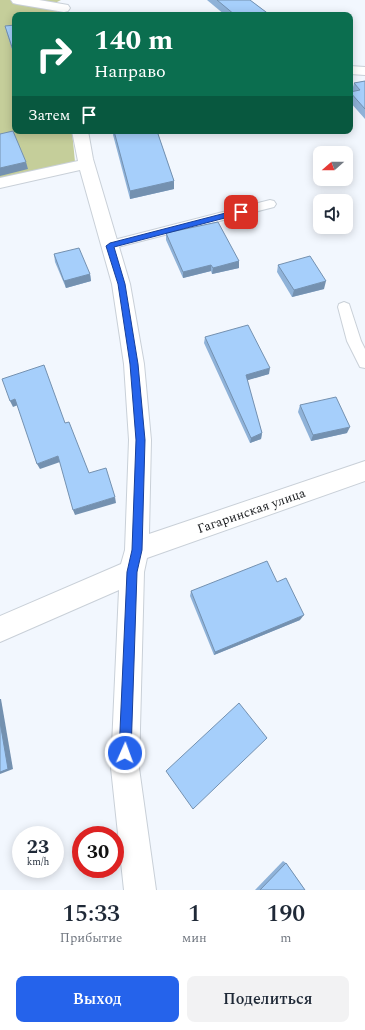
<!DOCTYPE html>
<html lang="ru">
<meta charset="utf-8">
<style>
:root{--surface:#fff;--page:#f2f2f3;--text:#1f2937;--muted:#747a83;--accent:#2563eb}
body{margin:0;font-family:Spectral,serif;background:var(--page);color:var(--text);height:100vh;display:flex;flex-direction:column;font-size:15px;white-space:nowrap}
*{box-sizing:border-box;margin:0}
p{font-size:13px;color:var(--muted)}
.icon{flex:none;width:22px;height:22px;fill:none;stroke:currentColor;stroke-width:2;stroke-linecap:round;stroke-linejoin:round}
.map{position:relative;height:890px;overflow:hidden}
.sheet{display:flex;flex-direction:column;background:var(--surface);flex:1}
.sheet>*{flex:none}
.guide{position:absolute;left:12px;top:12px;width:341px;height:122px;border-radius:8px;box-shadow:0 2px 10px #0003;background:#0b6e4f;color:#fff;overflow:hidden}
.needle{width:26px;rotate:250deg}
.tools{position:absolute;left:313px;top:146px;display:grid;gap:8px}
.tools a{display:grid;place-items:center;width:40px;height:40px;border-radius:8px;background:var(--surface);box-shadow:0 2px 10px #0003;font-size:20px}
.speed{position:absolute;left:12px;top:826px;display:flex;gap:8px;font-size:20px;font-weight:700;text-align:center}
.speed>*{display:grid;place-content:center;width:52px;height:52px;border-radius:50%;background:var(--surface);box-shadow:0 2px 10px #0003;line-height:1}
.speed small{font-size:10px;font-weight:400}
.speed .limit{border:6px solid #d22;background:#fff;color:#111}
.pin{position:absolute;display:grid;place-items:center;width:34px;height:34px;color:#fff;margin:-17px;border-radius:8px;box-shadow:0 2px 6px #0006}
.me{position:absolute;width:44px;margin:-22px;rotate:2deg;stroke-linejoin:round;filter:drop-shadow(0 0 3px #0008)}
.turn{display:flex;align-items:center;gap:14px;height:84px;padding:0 16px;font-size:18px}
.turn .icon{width:52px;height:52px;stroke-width:2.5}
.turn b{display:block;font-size:28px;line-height:34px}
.then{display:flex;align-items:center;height:38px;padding:0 16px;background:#0003;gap:8px;font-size:15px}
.eta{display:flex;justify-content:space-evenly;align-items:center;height:68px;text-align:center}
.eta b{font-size:24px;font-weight:600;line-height:28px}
.primary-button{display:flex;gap:8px;margin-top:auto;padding:8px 16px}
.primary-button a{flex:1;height:46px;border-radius:8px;background:var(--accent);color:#fff;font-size:16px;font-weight:600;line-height:46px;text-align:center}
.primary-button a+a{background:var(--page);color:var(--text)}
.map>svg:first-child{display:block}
.green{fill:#c5ce9a}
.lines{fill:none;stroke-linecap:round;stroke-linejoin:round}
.service-casing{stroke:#c9d0d8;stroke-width:2}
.minor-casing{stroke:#c9d0d8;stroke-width:2}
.service{fill:#fff;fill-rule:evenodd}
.minor{fill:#fff;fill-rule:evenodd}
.wall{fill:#8fb2d8}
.shaded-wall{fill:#7491b0}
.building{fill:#a6cffb;stroke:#7491b0}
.route{fill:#2563eb;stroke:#184099}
.labels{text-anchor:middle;stroke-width:3;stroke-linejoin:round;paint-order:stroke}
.street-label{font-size:13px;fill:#17191c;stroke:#fff}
</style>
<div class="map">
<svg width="365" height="890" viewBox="0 0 365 890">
<rect width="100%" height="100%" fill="#f2f7fe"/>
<path class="green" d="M0,0h61l-4,2v13h-42v116h57l3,31 -75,17z"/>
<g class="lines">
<defs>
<g id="service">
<path d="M270,200l4,1 2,3 -2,3 -164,42 -4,-1 -2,-3 2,-3 4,-1z"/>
<path d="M344,302l5,2 1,3 11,34 4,8v19l-5,-1 -13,-26 -9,-34 1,-3z"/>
</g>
<g id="minor">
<path d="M11,0h28l29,5 2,3 -2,3 -4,1 -47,-8 -4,-1z"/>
<path d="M350,66l15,1v8l-15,-1z"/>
<path d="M72,131h16l5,28 37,125 14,80 7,76 -2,94 216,-73v20l-218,77 -3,14 -5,196 17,122h-32l-13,-122 8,-178 -119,52v-26l121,-52 4,-14 4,-110 -5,-76 -12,-80 -32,-114 -80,18v-10l78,-17z"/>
</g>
</defs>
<use href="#service" class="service-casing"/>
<use href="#minor" class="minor-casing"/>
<use href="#service" class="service"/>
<use href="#minor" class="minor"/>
</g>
<g class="wall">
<path d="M207,0h43l20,15h-45z"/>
<path d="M15,25v34l-8,-25 -2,-8z"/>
<path d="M365,81v38l-15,-17v-10l2,-1 2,-8z"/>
<path d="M113,131h44l17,50v8l-44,10 -17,-64z"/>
<path d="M166,233l73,28v7l-27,6 -1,-3 -28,7 -17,-38z"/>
<path d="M54,254l36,20 1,7 -25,7 -11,-26z"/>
<path d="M278,265l46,24 -32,8 -15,-25z"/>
<path d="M205,337l64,37 -22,6 15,53 -1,6 -11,4 -46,-100z"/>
<path d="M300,405l47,28 -36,8 -13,-29z"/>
<path d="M277,582l23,38 -86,35 -24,-59 1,-5z"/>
<path d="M283,861l3,2 19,27h-50z"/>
</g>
<g class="shaded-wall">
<path d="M26,162l2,7 -28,7v-8z"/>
<path d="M174,181v8l-44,10v-8z"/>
<path d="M239,261v7l-27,6 1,-6z"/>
<path d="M211,265v6l-28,7v-6z"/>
<path d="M90,274l1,7 -25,7 -2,-7z"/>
<path d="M326,281l-2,8 -32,8 2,-7z"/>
<path d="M270,368l-1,6 -24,7 1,-6z"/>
<path d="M15,399l3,6 -5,2 -3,-6z"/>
<path d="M350,427l-3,6 -36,8 2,-6z"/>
<path d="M262,433l-1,6 -11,4 1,-5z"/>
<path d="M58,456l2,6 -20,7 -3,-5z"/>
<path d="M115,497l1,6 -41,12 -2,-5z"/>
<path d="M304,615l-4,5 -86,35 1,-3z"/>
<path d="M0,699h1l12,70 -13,5z"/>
</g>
<g class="building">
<path d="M217,0h33l20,15h-35z"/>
<path d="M109,14v1h-19z"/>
<path d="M15,25v31l-10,-30z"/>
<path d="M365,81v28l-15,-17 10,-2 -6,-7z"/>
<path d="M13,131l13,31 -26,6v-34z"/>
<path d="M114,131h43l17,50 -44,10z"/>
<path d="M218,222l21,39 -26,7 -2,-3 -28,7 -17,-39z"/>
<path d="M79,248l11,26 -26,7 -10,-27z"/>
<path d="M310,256l16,25 -32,9 -16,-25z"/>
<path d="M248,325l22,43 -24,7 16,58 -11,5 -46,-101z"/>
<path d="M44,365l21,58 4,-1 20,51 17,-5 9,29 -42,13 -15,-54 -21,8 -22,-65 -5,2 -8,-22z"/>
<path d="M336,397l14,30 -37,8 -13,-30z"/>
<path d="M267,561l10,21 9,-4 18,37 -89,37 -24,-61z"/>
<path d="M239,703l28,35 -74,71 -27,-38z"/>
<path d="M0,722l8,47 -8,3z"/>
<path d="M286,863l19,27h-45z"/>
</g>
<path class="route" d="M241,209l4,3 -1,1 -130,34 11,37 13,80 7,76 -3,110 -5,22 -6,181 -2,4 -4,2 -4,-2 -2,-4 8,-181 5,-22 4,-110 -6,-76 -12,-80 -12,-38 4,-3z"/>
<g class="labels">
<g class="street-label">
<text transform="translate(251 510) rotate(-19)" y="5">Гагаринская улица</text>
</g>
</g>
</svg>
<div class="tools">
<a><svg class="needle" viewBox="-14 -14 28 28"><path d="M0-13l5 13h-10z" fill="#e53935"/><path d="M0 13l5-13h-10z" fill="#747a83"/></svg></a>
<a><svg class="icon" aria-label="sound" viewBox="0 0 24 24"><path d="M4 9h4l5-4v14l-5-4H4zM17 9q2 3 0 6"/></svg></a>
</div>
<div class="speed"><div>23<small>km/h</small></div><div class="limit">30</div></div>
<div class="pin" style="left:241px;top:212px;background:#d93025"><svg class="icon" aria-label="arrive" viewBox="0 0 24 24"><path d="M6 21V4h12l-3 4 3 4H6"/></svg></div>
<svg class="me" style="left:125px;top:753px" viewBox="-20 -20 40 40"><circle r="17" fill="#2563eb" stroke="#fff" stroke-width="3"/><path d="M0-11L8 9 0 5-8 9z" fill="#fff"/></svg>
<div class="guide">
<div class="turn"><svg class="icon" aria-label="right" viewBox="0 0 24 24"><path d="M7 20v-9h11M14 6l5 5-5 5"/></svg><div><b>140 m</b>Направо</div></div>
<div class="then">Затем<svg class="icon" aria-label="arrive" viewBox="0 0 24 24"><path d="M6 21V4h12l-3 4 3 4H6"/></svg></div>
</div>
</div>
<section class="sheet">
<div class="eta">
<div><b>15:33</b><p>Прибытие</p></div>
<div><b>1</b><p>мин</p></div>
<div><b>190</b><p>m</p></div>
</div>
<div class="primary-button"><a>Выход</a><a>Поделиться</a></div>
</section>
